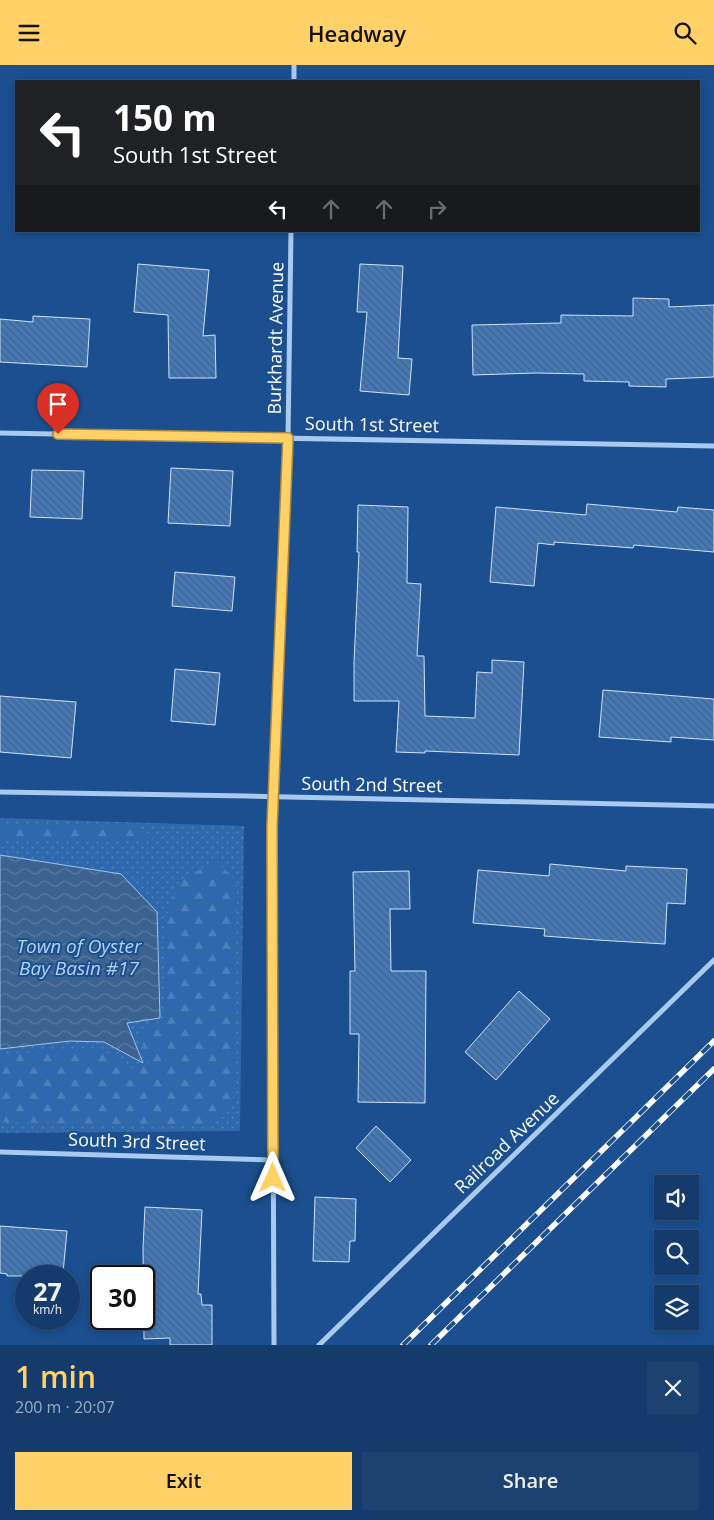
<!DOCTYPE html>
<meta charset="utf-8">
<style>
:root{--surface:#143b6b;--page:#1d4271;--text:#f1f3f6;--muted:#9dadc1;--line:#33557e;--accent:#ffd166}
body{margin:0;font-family:"Open Sans",sans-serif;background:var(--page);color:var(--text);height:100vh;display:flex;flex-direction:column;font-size:19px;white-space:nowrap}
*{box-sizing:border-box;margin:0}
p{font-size:16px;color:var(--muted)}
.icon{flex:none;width:28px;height:28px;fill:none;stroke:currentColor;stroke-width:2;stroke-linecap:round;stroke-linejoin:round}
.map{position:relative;height:1280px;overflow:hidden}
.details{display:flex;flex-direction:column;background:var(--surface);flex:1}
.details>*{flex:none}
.top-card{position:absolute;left:15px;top:15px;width:685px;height:152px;border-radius:0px;box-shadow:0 2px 8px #0003,0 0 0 1px var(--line);background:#202124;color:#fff;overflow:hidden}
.tools{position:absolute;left:654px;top:1110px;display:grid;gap:10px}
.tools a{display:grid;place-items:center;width:45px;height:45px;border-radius:0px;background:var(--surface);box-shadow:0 2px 8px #0003,0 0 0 1px var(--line);font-size:25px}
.speed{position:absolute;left:15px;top:1200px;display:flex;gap:10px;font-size:25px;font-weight:700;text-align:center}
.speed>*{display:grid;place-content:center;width:65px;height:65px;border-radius:50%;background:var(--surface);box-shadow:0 2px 8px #0003,0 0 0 1px var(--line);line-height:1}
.speed small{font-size:12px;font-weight:400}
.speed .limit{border:2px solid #111;border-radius:8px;background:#fff;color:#111}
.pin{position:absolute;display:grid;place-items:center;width:42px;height:42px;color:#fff;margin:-51px -21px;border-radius:50% 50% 50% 0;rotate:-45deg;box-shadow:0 0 5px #0007}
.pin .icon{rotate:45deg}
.me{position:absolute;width:55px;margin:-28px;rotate:0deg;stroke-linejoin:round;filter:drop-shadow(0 0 4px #0008)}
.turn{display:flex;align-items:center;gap:18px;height:105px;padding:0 15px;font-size:22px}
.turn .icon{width:65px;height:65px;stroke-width:2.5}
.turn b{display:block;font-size:35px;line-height:42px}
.lanes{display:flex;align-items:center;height:48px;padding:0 15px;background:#0003;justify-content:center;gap:25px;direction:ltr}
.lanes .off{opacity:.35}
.round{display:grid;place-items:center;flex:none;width:52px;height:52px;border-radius:0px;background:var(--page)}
.head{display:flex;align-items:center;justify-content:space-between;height:85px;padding:0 15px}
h1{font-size:30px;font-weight:600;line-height:38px;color:var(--accent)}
.cta{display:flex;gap:10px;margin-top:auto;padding:10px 15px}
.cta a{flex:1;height:58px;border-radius:0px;background:var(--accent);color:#111;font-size:20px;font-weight:600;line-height:58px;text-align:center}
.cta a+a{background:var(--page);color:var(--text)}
header{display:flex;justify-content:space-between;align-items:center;height:65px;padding:0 15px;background:var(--accent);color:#111;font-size:22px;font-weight:600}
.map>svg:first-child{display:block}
.grass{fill:url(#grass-dots)}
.forest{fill:url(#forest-firs)}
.water{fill:url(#water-waves);stroke:#9cc4f0}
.building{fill:url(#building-back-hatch);stroke:#cfe3fa}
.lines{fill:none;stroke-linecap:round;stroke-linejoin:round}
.street{stroke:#a9c9ee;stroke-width:5}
.rail-casing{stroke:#fff;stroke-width:5.5}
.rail{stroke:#1b4f8f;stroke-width:4;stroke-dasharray:11;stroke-linecap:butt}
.route-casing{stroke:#a68842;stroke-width:12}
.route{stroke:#ffd166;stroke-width:9}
.labels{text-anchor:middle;stroke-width:4;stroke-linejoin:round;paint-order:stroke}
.street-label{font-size:18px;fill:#fff;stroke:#1b4f8f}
.water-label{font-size:19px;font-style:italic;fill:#b5d3f5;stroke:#1b4f8f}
</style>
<header><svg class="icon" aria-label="menu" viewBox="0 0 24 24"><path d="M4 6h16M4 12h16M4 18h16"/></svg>Headway<svg class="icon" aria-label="search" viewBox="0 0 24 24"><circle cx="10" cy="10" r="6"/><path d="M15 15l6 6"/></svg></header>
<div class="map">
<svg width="714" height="1280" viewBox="0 0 714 1280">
<defs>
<pattern id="grass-dots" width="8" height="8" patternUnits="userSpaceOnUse" patternTransform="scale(1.25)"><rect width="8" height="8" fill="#2e69ad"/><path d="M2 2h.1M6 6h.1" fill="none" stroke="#4d80b9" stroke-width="1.8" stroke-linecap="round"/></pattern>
<pattern id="forest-firs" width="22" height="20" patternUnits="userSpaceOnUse" patternTransform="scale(1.25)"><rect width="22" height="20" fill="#2e69ad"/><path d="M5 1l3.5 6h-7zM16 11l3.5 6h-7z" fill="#4d80b9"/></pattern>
<pattern id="water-waves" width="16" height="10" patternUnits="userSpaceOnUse" patternTransform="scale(1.25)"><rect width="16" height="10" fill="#3c6290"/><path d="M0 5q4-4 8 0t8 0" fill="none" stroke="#597aa1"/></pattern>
<pattern id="building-back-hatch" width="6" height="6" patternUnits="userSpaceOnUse" patternTransform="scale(1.25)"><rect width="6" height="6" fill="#4478b7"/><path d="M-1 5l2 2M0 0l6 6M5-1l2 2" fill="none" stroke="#486282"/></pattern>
</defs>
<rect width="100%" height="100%" fill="#1b4f8f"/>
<path class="grass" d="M0,753l244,8 -4,305 -240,2z"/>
<g class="forest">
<path d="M0,760l137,2 18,11 -44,4 -111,-3z"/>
<path d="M216,796l21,21 -4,218 -7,15 -17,11 -209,-4v-68l100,-5 31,19 17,-3 -9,-35 24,-6 5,-114 16,-32z"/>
</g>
<path class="water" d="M0,790l121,19 36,38 3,106 -33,5 16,40 -39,-21 -34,-1 -70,8z"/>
<g class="building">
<path d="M138,199l71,6 -6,66 12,-1 1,43h-47l-1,-63 -34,-3z"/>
<path d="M360,199l43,2 -5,92 14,1 -3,36 -49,-4 7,-79h-10z"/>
<path d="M633,233l36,1v8l45,-2v72l-48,2v8l-37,-1v-4l-45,-1v-7l-48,-1 -63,2 -1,-50 89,-2v-8l72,1z"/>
<path d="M33,251l57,3 -3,48 -87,-5v-43l33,3z"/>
<path d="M171,403l62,3 -3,55 -62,-3z"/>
<path d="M32,405l52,1 -2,48 -52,-2z"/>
<path d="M587,439l90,8 1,-5 36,3v42l-80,-7 -1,3 -79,-6v3l-16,-2 -4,43 -44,-4 6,-75 90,8z"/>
<path d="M358,440l50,2 -1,76 14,1 -4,72h7l1,60 50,2 2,-46 15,1v-13l32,2 -5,93 -94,-4v2l-29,-1 3,-51h-45v-38l5,-111h-2z"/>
<path d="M175,507l60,5 -3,34 -60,-5z"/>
<path d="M175,604l45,4 -5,52 -44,-4z"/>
<path d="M603,625l111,9v41l-43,-3v5l-72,-5z"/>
<path d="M0,631l76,6 -5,56 -71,-6z"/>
<path d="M550,799l76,7v-5l61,3 -2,35 -18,-1 -2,41 -68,-4 -53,-4 1,-7 -72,-6 5,-53 71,6z"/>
<path d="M409,806l1,38h-20l1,62h35l-1,132 -67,-1 1,-68h-9v-63h5l-2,-99z"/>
<path d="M519,926l31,28 -54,61 -31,-28z"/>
<path d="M376,1061l35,34 -21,22 -34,-34z"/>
<path d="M315,1132l41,2 -1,42h-5l-1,21 -36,-1z"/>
<path d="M145,1142l57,3 -4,84h3l1,11h10v40h-42v-7l-26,1 -1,-91z"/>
<path d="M0,1161l67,5 -4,42 -22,-2v5h-34v-2l-7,-1z"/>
</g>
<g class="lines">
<g class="street">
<path d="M294,16v-16"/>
<path d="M0,368l714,13"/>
<path d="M0,727l247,4 467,10"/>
<path d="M0,1087l273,8"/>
<path d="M274,1280l-2,-518 16,-389 3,-207"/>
<path d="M319,1280l395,-385"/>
</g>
<defs>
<g id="rail">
<path d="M403,1280l311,-304"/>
<path d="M431,1280l283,-276"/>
</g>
</defs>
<use href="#rail" class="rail-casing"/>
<use href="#rail" class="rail"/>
</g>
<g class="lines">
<defs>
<path id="route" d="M58,369l230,4 -16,389 1,351"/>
</defs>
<use href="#route" class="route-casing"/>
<use href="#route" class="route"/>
</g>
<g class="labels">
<g class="street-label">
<text transform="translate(276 273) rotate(-89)" y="6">Burkhardt Avenue</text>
<text transform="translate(372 360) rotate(1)" y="6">South 1st Street</text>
<text transform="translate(372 720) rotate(1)" y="6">South 2nd Street</text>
<text transform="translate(137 1077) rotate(2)" y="6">South 3rd Street</text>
<text transform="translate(507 1078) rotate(-44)" y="6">Railroad Avenue</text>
</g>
<g class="water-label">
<text x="79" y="888">Town of Oyster<tspan x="79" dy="22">Bay Basin #17</tspan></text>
</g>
</g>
</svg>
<div class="tools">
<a><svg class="icon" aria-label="sound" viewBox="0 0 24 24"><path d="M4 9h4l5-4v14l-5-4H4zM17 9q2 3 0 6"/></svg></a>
<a><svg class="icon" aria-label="search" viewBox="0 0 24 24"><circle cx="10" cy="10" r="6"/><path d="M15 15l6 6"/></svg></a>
<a><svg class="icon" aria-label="layers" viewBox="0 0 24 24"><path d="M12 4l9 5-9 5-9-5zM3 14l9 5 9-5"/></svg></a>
</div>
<div class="speed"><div>27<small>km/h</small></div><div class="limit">30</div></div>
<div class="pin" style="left:58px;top:369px;background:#d93025"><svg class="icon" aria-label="arrive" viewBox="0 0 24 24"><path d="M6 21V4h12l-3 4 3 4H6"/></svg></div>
<svg class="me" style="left:273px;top:1113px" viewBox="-20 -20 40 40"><path d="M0-17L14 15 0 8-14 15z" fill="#ffd166" stroke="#fff" stroke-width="4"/></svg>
<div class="top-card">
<div class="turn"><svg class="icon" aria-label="left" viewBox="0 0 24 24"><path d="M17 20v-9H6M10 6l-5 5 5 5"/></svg><div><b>150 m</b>South 1st Street</div></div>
<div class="lanes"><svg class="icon" aria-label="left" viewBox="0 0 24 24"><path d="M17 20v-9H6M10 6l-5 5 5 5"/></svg><svg class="icon off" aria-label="ahead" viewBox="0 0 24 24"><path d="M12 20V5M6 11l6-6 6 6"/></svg><svg class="icon off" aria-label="ahead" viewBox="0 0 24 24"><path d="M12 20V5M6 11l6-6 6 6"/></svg><svg class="icon off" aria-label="right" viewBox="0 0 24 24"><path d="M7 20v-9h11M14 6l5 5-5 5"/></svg></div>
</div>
</div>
<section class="details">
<div class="head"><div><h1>1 min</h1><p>200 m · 20:07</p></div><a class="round"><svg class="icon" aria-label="close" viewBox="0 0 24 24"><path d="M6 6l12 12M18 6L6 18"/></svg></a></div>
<div class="cta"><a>Exit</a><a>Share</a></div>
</section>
